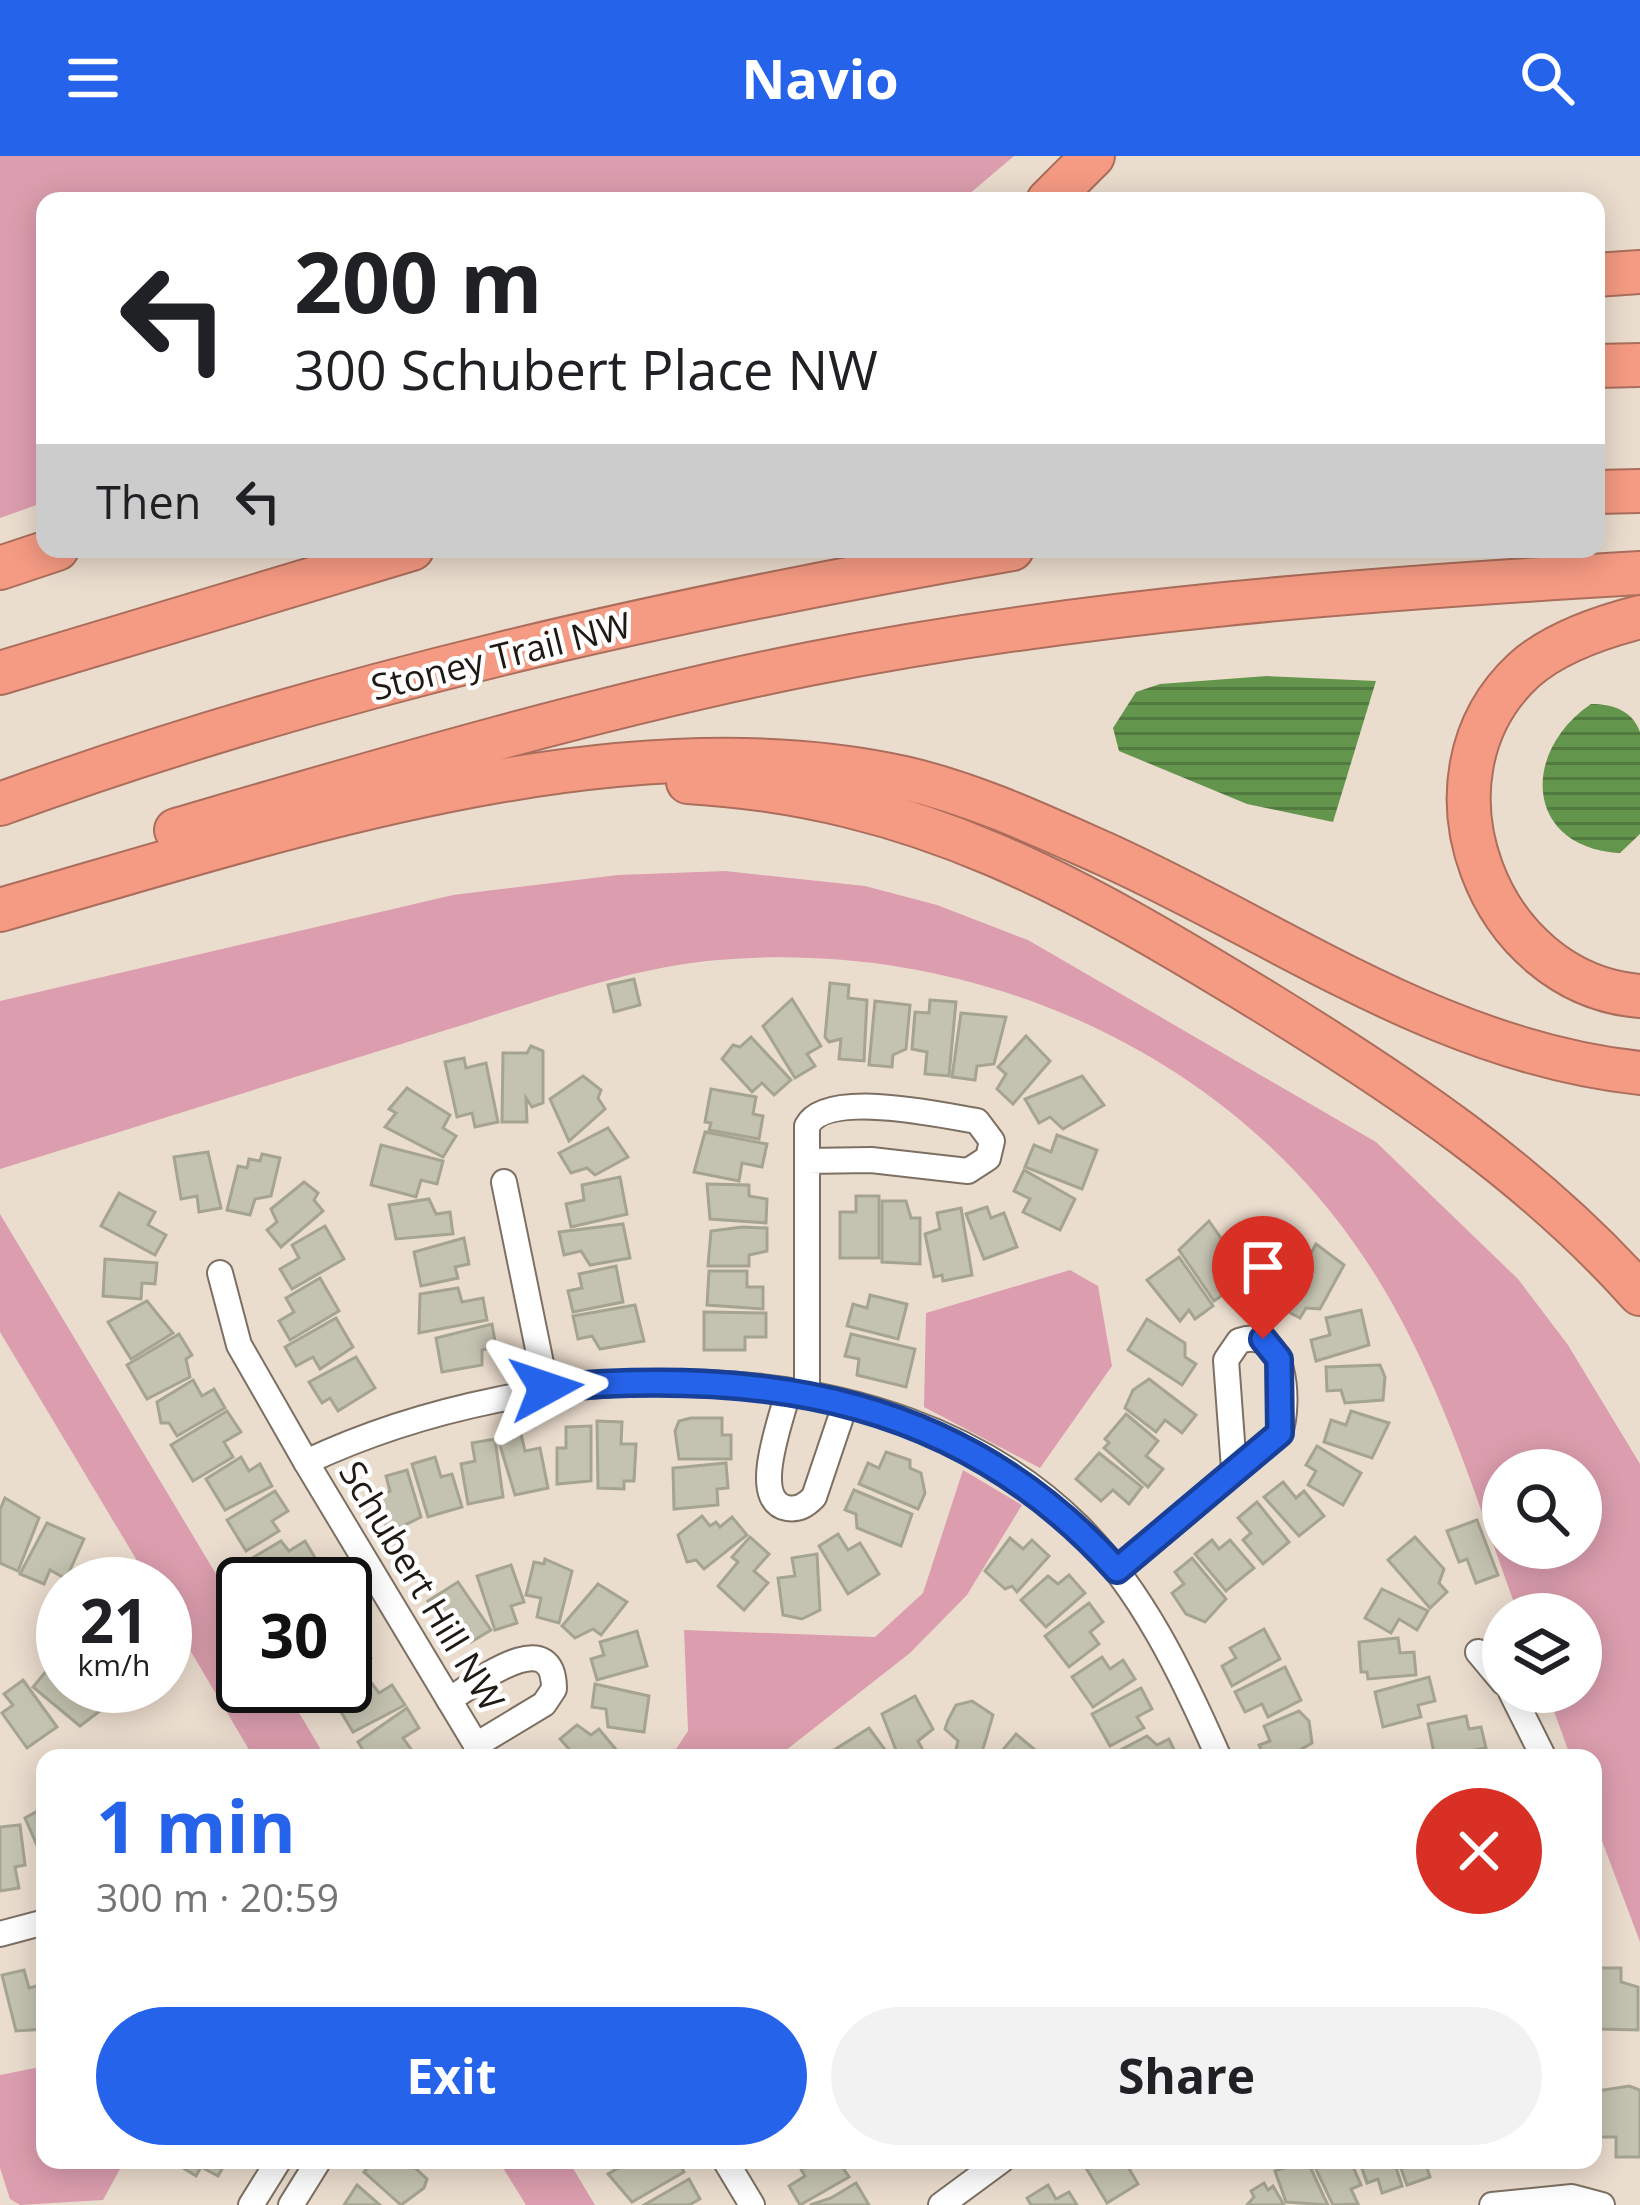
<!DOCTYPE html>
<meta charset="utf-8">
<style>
:root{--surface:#fff;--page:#f2f2f2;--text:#202124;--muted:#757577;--accent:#2563eb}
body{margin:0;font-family:"Open Sans",sans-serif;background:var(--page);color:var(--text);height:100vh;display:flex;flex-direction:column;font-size:45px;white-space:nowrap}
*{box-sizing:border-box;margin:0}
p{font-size:39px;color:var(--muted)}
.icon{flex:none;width:66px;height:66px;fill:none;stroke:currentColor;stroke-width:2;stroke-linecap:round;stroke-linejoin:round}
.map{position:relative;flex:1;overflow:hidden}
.details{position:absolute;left:36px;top:1593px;width:1566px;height:420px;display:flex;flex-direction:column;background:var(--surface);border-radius:24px;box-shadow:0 6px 30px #0003}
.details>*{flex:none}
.banner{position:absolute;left:36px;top:36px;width:1569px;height:366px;border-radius:24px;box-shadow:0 6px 30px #0003;background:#fff;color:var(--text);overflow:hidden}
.controls{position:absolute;left:1482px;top:1293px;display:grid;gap:24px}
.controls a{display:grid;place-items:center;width:120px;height:120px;border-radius:50%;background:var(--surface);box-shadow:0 6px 30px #0003;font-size:60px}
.speed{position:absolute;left:36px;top:1401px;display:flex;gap:24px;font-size:60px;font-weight:700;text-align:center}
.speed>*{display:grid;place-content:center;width:156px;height:156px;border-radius:50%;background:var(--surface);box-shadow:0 6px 30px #0003;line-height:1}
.speed small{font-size:30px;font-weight:400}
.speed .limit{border:6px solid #111;border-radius:18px;background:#fff;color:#111}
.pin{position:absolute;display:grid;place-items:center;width:102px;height:102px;color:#fff;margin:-123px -51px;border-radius:50% 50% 50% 0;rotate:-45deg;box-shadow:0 0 12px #0007}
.pin .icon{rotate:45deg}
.me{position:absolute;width:132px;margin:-66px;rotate:85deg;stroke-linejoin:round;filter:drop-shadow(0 0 9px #0008)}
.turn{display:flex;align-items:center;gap:42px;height:252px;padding:0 60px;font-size:54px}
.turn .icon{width:156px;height:156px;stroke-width:2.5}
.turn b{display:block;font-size:84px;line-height:102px}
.then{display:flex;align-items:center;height:114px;padding:0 60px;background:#0003;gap:24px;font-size:45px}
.round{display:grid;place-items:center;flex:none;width:126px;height:126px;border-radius:63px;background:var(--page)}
.headline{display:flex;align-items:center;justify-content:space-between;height:204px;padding:0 60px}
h1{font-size:72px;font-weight:700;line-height:90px;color:var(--accent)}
.cta{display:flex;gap:24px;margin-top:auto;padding:24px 60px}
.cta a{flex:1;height:138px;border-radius:72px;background:var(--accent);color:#fff;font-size:48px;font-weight:700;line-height:138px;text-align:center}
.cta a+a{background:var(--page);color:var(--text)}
header{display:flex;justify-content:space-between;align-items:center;height:156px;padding:0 60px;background:var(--accent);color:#fff;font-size:54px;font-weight:700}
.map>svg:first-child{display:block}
.park{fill:#dc9eae;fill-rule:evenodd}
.water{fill:url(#water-rules)}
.building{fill:#c4c2b0;stroke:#a5a491;stroke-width:3}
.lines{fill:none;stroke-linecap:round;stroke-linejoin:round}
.street-casing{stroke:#7d7063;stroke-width:28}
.highway-casing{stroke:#ab6e5c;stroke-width:46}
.street{stroke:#fff;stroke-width:24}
.highway{stroke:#f69b83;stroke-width:42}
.route-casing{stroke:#184099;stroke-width:30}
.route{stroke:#2563eb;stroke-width:21}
.labels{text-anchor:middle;stroke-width:9;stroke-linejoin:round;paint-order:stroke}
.street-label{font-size:36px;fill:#1f1a14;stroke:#fff}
</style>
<header><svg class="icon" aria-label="menu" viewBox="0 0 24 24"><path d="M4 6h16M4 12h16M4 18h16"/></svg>Navio<svg class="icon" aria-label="search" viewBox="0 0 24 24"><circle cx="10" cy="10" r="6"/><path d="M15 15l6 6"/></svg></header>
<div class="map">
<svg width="1640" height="2049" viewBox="0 0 1640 2049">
<defs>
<pattern id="water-rules" width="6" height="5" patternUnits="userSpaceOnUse" patternTransform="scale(3)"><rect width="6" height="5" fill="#64954d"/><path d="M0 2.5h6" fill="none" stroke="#52793f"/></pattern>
</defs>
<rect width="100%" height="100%" fill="#ebddce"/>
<g class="park">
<path d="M0,0h1014l-53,45h-916v301l-45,16z"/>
<path d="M725,715l140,15 72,19 91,35 348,202 142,137 50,66 72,119v478l-47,-125v-59h-22l-24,-66h34v-78h-63c-44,-121 -81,-247 -153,-355 -140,-212 -399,-321 -647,-299 -93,8 -186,44 -275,71 -148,46 -295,92 -443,138v-168l453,-106 165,-20zM1581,1314v78h-78v-78z"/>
<path d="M0,1058l243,405v67h40l43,72h-72l-89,-150v-24h-14l-151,-252z"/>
<path d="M1070,1114l28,16 14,80 -72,102 -116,-61 2,-94z"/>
<path d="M963,1314l59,35 -55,90 -57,58 -134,105h-106l18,-27 -4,-101 191,7 48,-44z"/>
<path d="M45,1910v94h80l-22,40 -83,5 -10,-6 -10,-31v-93z"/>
<path d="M498,2004h70l27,45h-69z"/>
</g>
<g class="water">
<path d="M1267,520l109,5 -43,141 -86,-18 -128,-53 -6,-23 23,-36 24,-8z"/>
<path d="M1591,548c21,0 41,6 49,28v102l-20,19c-95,-5 -100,-101 -29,-149z"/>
</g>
<g class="building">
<path d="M634,823l6,26 -26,7 -6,-27z"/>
<path d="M830,827l19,2 -1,13 19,2 -3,61 -25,-2 2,-20 -12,3 -4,-5z"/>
<path d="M792,843l29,47 -14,8 8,12 -20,12 -32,-52z"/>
<path d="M930,844l26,2 -7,74 -24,-2 2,-22 -15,-3 3,-37 14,1z"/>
<path d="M875,845l35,4 -4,44 -13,6 -1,12 -23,-2z"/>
<path d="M961,857l45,4 -12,47 -17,2 -2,14 -23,-3z"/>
<path d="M1026,880l24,25 -37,43 -16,-15 9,-15 -8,-7z"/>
<path d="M751,881l40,43 -17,15 -12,-12 -10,9 -30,-33 11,-14 7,2z"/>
<path d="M531,890l12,5v52l-11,4 -6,-9 1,24h-25l1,-69h24z"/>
<path d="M464,902l2,10 20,-5 12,59 -23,5 -3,-14 -15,4 -12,-55z"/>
<path d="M583,920l18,14 -3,8 7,11 -36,32 -19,-42z"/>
<path d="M1082,920l22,29 -41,24 -13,-12 -11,6 -14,-24z"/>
<path d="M407,932l43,27 -7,13 13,8 -13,21 -58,-30 11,-14 -7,-4z"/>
<path d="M711,933l45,8 -3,17 10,2 -4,23 -50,-9 2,-7 -6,-1z"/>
<path d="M608,972l20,29 -33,18 -8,-7 -16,5 -12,-20z"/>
<path d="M705,976l62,12 -5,23 -20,-4 -3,18 -45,-9z"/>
<path d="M1057,979l40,15 -15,39 -57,-22 9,-22 17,7z"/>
<path d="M381,989l62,16 -6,23 -16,-4 -5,17 -45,-12z"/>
<path d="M208,996l13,56 -22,4 -2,-16 -16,3 -7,-42z"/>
<path d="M262,998l18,4 -9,38 -16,3 -5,16 -23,-5 11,-44 9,2 2,-9 11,2z"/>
<path d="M1024,1014l51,29 -15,31 -37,-18 7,-13 -16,-8z"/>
<path d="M620,1021l7,37 -56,13 -5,-23 18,-4 -2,-15z"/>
<path d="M304,1026l14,11 -4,7 9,11 -42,36 -14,-17 10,-8 -6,-13z"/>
<path d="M707,1028l42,1v11l18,3 -1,24 -56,-4z"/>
<path d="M119,1037l36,19 -7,13 18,10 -11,20 -54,-29z"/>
<path d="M856,1040h23v62h-39v-46h16z"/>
<path d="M429,1043l7,15 14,-2 3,22 -57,5 -7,-34z"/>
<path d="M882,1045h24l5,17h9v46l-38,-2z"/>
<path d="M987,1051l4,11 13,-5 13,34 -33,12 -18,-45z"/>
<path d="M961,1052l11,67 -29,6 -1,-6 -8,2 -9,-43 15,-5 -3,-16z"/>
<path d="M1209,1065l35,50 -15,10 5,6 -20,14 -35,-51z"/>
<path d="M623,1068l7,34 -40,7 -9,-14 -17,4 -5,-23z"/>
<path d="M325,1070l19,33 -52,30 -12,-20 19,-11 -7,-13z"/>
<path d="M742,1071l25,1v23l-18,4v11h-41l3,-35z"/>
<path d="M1272,1078l25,12 -16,50 -20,-7 3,-12 -13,-4 12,-38z"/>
<path d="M464,1082l5,26 -14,3 3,11 -37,8 -7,-34z"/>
<path d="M1316,1088l28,21 -24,44 -14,-1 -6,10 -19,-10z"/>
<path d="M1179,1101l34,49 -18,13 -6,-9 -9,11 -33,-41z"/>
<path d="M105,1103l52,4 -2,21 -13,-1 -1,16 -38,-3z"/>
<path d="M616,1110l7,36 -50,10 -5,-21 14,-3 -3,-14z"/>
<path d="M709,1115h38v16h16v22l-56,-4z"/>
<path d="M320,1122l19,33 -49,29 -11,-19 15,-9 -8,-14z"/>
<path d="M458,1132l4,14 21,-4 4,22 -68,13 1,-39z"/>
<path d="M870,1139l37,9 -9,35 -51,-13 6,-22 14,4z"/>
<path d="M147,1145l26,32 -42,26 -23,-37z"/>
<path d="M635,1149l9,36 -44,8 -8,-13 -14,3 -5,-23z"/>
<path d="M1361,1154l8,35 -53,16 -5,-21 19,-5 -4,-17z"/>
<path d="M704,1156l62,1v24h-21v13h-41z"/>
<path d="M336,1162l17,29 -33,22 -7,-12 -17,9 -11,-19z"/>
<path d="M1147,1163l38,24v14l11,7 -14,21 -54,-35z"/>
<path d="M492,1168l4,23 -14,3v15l-40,7 -6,-34z"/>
<path d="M179,1178l13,21 -6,4 4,18 -43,22 -20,-34z"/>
<path d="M851,1178l64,15 -9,38 -49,-12 2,-16 -14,-3z"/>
<path d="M356,1201l19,31 -37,23 -8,-13 -8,5 -13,-21z"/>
<path d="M1380,1209l5,12 -2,23 -38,3 -4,-13 -14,1 -1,-24z"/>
<path d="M1149,1223l47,36 -14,18 -17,-13 -9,12 -31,-24 8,-18z"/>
<path d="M193,1224l9,16 12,-7 11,19 -48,28 -8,-13h-8l-4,-21z"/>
<path d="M227,1255l14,21 -17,10 9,15 -40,24 -22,-36z"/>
<path d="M1351,1255l38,12 -17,35 -48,-16 7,-22 15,5z"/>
<path d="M1126,1258l32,27 -12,15 17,13 -15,18 -44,-39 5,-5 -4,-4z"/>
<path d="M691,1262h31v17h9v24h-52l-4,-28 4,-10z"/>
<path d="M597,1265l25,1 -1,22h15l-2,37h-10v8l-26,-1z"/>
<path d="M591,1270v55l-34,3v-36h9v-21z"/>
<path d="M521,1278l4,17 15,-3 8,40 -33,7 -17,-56z"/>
<path d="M495,1283l8,58 -35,7 -7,-40 14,-3 -3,-18z"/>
<path d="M1317,1290l44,27 -18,32 -35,-20 8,-14 -10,-6z"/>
<path d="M886,1296l24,8v8l11,5 4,20 -7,16 -59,-25 9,-21 11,5z"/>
<path d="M1099,1297l43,34 -13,17 -16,-14 -12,11 -25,-22z"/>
<path d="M241,1301l8,14 11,-7 12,22 -47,24 -19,-31z"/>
<path d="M435,1301l6,20 11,-3 10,33 -34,10 -16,-53z"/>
<path d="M726,1307l2,25 -11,1 1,16 -44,4 -1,-41z"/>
<path d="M407,1314l14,47 -32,16 -14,-33 15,-9 -4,-15z"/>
<path d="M1283,1326l13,16 8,-7 20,25 -25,20 -35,-39z"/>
<path d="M854,1334l58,24 -11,32 -44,-18 -1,-14 -11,-4z"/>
<path d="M275,1335l13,20 -16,10 7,10 -33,20 -19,-31z"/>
<path d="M5,1342l34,20 -21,53 -18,-8v-53z"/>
<path d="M1257,1346l32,40 -26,22 -20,-24 8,-7 -13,-15z"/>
<path d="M702,1360l8,10 6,-4 4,5 12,-10 15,18 -43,34 -8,-9 -9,2 -9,-27z"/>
<path d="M1477,1364l21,55 -22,8 -9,-24 -8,3 -12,-31z"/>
<path d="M47,1367l37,16 -18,40 -16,-9 -6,14 -24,-10z"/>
<path d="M838,1378l10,16 12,-7 19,31 -31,20 -29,-48z"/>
<path d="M750,1381l19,17 -15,17 14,12 -24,27 -26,-24 20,-24 -6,-5z"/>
<path d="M1415,1381l29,32 -5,14 8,9 -17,16 -42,-48z"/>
<path d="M1010,1382l13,11 9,-9 17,16 -32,36 -5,-6 -7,3 -20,-18z"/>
<path d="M1212,1384l7,9 11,-9 24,28 -28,23 -31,-37z"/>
<path d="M281,1385l8,10 16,-10 12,20 -38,23h-22l-13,-21z"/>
<path d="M817,1398l3,56 -18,9 -19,-4 -5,-37 17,-2 -3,-18z"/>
<path d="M1192,1402l34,41 -21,23 -19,-8 -14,-21 12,-9 -9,-12z"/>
<path d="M545,1403l27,12 -13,52 -22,-6 4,-19 -15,-3 8,-33 10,2z"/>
<path d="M319,1408l12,20h-43l10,-8z"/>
<path d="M511,1409l13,37 -13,4 6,17 -22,7 -18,-54z"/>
<path d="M1069,1419l16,18 -39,34 -25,-27 27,-24 10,8z"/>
<path d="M458,1426l33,48 -20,12 -9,-14 -13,8 -21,-35z"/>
<path d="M598,1428l29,18 -26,33 -8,-6 -18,9 -13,-12z"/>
<path d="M1382,1433l46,22 -11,19 -18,-11 -8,14 -26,-15z"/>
<path d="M1089,1447l14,19 -13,10 9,12 -30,23 -24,-31z"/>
<path d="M1264,1473l16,30 -48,27 -10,-20 14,-8 -6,-10z"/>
<path d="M637,1475l10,35 -50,14 -6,-21 13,-4 -4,-13z"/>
<path d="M358,1482l13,20 -15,9 7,11 -32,20 -8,-12h22v-40z"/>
<path d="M1398,1482l2,15 14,-1 2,23 -48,4 -1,-7h-6l-2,-30z"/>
<path d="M1102,1501l8,12 13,-9 12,19 -42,28 -21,-30z"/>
<path d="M1285,1511l16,33 -33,17 -6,-13 -17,8 -10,-20z"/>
<path d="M48,1513l10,9 5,-4v12h32l18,15 -33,25 -47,-39z"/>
<path d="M1429,1521l6,24 -17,4 3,12 -38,10 -8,-35z"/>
<path d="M23,1524l34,47 -30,21 -25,-35 11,-8 -9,-11z"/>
<path d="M370,1525l9,12 13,-8 13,20 -52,27 -18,-30z"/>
<path d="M595,1528l54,12 -5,36 -36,-5 -2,-18 -14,-2z"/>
<path d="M1141,1532l11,21 -15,8 7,11 -34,18 -18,-32z"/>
<path d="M915,1540l18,33 -15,12 8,15 -27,2 -17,-44z"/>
<path d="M972,1545l21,14 -7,24 -6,19h-26l4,-17 -13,-12 3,-9 8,-15z"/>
<path d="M407,1552l12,20 -16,10 10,14 -10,6h-35l-10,-16z"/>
<path d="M1299,1555l10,10 3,22 -26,15h-21l-6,-13 11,-4 -6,-15z"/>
<path d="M1466,1560l3,13 12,-2 5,21 -51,10 -7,-34z"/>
<path d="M577,1569l14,10 8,-6 24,29 -47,-1 -16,-18z"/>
<path d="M869,1572l22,30h-51l-6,-8z"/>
<path d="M1016,1578l19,16 10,6 -49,2z"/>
<path d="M1147,1580l10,9 12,-6 9,19h-73z"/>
<path d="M45,1651v43l-5,2 -15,-34z"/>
<path d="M20,1669l5,40 -10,2 4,21 -19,3v-64z"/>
<path d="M1598,1812h23v14l17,5v43l-39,-1z"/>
<path d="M24,1814l5,18 12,-3 4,44 -29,2 -14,-56z"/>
<path d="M1629,1930l11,4v67h-24v-20h-16l-3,-46z"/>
<path d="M170,2004h57l-9,16 -17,-9 -5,9z"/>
<path d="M374,2004l14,5 18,-5 21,19 -3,9 -23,17 -37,-33z"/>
<path d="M632,2004h45l7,12 -52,30 -24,-28z"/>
<path d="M805,2004h33l11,17 -49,28 -11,-19 16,-10 -7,-12z"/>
<path d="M1094,2004h30l14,24 -31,19 -21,-35z"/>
<path d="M1307,2004l17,37 4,8 -42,-3 -11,-31z"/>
<path d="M1350,2004l11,25 -10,4 7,15 -25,1 -21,-44z"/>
<path d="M1359,2004l36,4 7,22 -20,7 -4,-14 -11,4z"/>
<path d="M1398,2004h36l1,5 -8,3 3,9 -23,8z"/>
<path d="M689,2023l11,20 -11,6h-45z"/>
<path d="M856,2027l13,22h-59l21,-7z"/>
<path d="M1264,2027l4,7 5,-4 11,19h-37l7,-8 -3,-6z"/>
<path d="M357,2029l23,20h-36z"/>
<path d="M1048,2029l8,14 13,-7 8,13h-46l-4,-7z"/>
</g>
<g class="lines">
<defs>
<g id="street">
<path d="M504,1026l42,206"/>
<path d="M220,1117l19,72 67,117"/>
<path d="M788,1236c-6,26 -39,109 -1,116 12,2 19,-3 27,-11l31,-92"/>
<path d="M807,1240v-270c19,-37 133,-11 170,-5l15,20 -4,17 -20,13 -97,-11 -64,1"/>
<path d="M1117,1415l163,-138c10,-31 6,-109 -41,-92l-13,19 8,109"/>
<path d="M1478,1496l25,30"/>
<path d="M1511,1536l33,66"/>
<path d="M449,1544c24,-15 105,-79 105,-11l-10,15 -68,41"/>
<path d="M484,1602l-178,-296c227,-107 580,-126 772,64 64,64 105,150 141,232"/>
<path d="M0,1778l45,-12"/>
<path d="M725,2004l27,45"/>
<path d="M251,2049l28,-45"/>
<path d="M291,2049l28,-45"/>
<path d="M941,2049l61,-45"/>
<path d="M1492,2049l80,-8 30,8"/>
</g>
<g id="highway">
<path d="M1048,45l45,-45"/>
<path d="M1596,119l44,-3"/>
<path d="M1596,210l44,-1"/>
<path d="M1596,336l44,-1"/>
<path d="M0,412l57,-19"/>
<path d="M1640,461c-39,10 -86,26 -116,53 -116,107 -36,314 116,326"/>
<path d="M0,517l412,-124"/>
<path d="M688,626c232,14 387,104 580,222 136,84 265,170 372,290"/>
<path d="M0,648c328,-120 669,-195 1012,-255"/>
<path d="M176,674c209,-61 419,-123 633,-166 273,-54 554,-75 831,-91"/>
<path d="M0,754c277,-79 617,-196 904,-132 70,16 138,48 203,77 176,80 335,197 533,218"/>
</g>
</defs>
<use href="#street" class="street-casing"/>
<use href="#highway" class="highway-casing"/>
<use href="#street" class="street"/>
<use href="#highway" class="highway"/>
</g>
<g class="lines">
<defs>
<path id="route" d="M546,1232c221,-20 417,10 571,182l163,-137 -1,-74 -16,-20"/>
</defs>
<use href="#route" class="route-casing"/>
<use href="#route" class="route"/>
</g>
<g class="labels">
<g class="street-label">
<text transform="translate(501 500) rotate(-14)" y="13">Stoney Trail NW</text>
<text transform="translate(422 1430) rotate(59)" y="13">Schubert Hill NW</text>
</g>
</g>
</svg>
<div class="controls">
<a><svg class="icon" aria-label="search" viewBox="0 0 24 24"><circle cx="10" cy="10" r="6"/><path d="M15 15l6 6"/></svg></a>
<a><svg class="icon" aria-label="layers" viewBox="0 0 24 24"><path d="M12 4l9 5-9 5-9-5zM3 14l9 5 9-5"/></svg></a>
</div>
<div class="speed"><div>21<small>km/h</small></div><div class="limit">30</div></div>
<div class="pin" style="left:1263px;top:1183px;background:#d93025"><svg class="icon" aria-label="arrive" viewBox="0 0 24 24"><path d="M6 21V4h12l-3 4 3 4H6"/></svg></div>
<svg class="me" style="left:546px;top:1232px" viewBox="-20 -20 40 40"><path d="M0-17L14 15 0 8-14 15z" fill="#2563eb" stroke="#fff" stroke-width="4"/></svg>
<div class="banner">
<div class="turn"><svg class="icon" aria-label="left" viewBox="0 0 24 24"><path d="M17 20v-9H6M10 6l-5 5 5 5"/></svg><div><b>200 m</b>300 Schubert Place NW</div></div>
<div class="then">Then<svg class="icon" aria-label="left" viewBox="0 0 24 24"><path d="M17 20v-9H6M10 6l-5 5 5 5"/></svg></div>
</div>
<section class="details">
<div class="headline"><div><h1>1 min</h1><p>300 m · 20:59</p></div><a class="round" style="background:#d93025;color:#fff"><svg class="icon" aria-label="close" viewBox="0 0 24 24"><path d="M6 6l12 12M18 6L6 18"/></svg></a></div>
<div class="cta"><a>Exit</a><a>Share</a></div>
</section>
</div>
